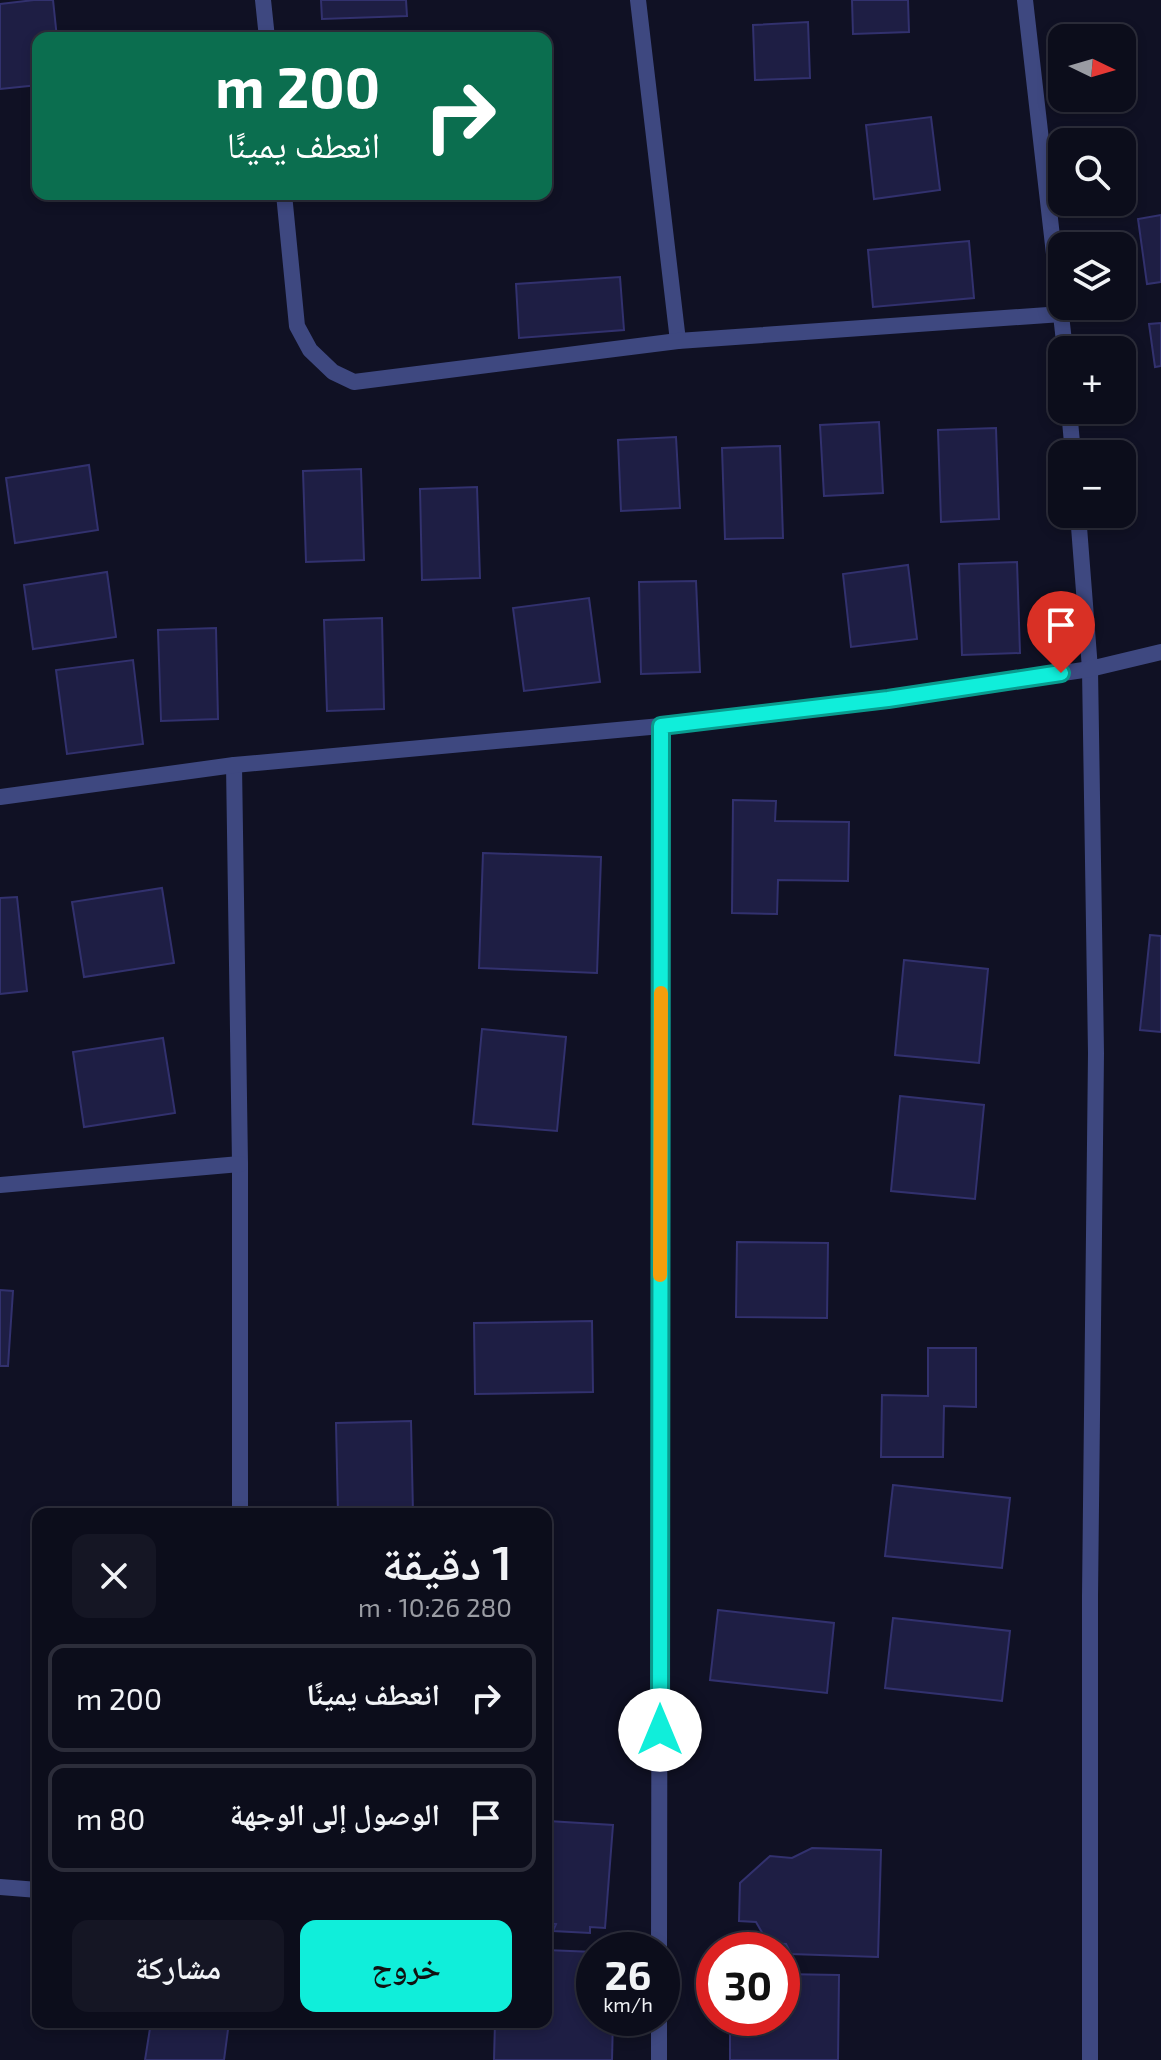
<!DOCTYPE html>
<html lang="ar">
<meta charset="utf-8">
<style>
:root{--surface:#0c0d1b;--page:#151624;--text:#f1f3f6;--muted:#9a9ca3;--line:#2c2d3a;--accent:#10eeda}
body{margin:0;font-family:"Exo 2","Noto Naskh Arabic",sans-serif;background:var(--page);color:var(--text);direction:rtl;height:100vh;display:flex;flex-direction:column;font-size:30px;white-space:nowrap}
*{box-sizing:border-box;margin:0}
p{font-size:26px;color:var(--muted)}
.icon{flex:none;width:44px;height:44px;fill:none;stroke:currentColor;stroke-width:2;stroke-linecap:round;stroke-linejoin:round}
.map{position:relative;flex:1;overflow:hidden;direction:ltr}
.details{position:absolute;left:32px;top:1508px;width:520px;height:520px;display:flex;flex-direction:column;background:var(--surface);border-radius:16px;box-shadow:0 4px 12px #0003,0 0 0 2px var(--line);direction:rtl}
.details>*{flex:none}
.top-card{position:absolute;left:32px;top:32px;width:520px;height:168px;border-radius:16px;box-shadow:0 4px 12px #0003,0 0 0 2px var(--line);direction:rtl;background:#0b6e4f;color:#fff;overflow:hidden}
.needle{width:52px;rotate:95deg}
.fabs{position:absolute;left:1048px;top:24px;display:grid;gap:16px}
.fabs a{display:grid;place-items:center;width:88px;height:88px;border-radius:16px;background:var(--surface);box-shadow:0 4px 12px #0003,0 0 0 2px var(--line);font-size:40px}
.speed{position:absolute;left:576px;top:1932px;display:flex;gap:16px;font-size:40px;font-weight:700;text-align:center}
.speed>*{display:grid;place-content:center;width:104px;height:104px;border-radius:50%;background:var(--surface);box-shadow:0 4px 12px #0003,0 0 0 2px var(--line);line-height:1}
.speed small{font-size:20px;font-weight:400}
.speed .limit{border:12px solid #d22;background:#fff;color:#111}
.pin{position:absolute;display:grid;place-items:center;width:68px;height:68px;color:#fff;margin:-82px -34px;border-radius:50% 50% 50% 0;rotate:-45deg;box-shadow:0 0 8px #0007}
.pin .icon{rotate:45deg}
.me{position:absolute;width:88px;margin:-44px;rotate:0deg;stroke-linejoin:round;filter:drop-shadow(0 0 6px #0008)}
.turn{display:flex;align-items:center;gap:28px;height:168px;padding:0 40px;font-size:36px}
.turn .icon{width:104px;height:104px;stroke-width:2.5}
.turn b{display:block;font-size:56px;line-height:68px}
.round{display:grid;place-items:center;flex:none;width:84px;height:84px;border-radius:16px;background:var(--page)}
.head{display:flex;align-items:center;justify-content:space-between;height:136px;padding:0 40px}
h1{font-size:48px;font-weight:600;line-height:60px}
.action{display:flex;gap:16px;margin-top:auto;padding:16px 40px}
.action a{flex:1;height:92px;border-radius:16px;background:var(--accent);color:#111;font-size:32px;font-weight:600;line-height:92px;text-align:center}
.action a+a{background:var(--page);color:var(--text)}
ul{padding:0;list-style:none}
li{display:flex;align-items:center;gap:24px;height:108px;margin:0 16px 12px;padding:0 24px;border:4px solid var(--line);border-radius:16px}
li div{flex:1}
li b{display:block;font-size:30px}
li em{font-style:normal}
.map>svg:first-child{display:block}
.building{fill:#1e1e44;stroke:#32316e;stroke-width:2}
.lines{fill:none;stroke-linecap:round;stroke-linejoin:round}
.minor{stroke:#3e4880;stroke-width:16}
.route-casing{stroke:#0a9b8e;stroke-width:20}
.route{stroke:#10eeda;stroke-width:14}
.slow{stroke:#f59e0b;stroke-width:14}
</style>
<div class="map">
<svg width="1161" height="2060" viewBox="0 0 1161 2060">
<rect width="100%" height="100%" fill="#101124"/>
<g class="building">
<path d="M34,0h19l4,38h-19v47l-38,4v-85z"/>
<path d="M321,0h85l1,16 -85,3z"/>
<path d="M852,0h56l1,32 -56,2z"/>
<path d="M808,22l2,56 -55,2 -2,-55z"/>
<path d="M931,117l9,73 -66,9 -8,-74z"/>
<path d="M1161,215v67l-14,2 -9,-65z"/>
<path d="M969,241l5,57 -101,9 -5,-57z"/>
<path d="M620,277l4,53 -105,8 -3,-54z"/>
<path d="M1161,323v43l-6,1 -6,-43z"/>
<path d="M879,422l4,71 -59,3 -4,-71z"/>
<path d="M996,428l3,91 -58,3 -3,-92z"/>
<path d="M676,437l4,71 -59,3 -3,-71z"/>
<path d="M780,446l3,92 -58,1 -3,-91z"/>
<path d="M89,465l9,65 -83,13 -9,-65z"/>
<path d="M361,469l3,91 -58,2 -3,-91z"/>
<path d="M477,487l3,91 -58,2 -2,-91z"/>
<path d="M1017,562l3,91 -58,2 -3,-91z"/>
<path d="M908,565l9,74 -66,8 -8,-73z"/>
<path d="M107,572l9,65 -83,12 -9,-64z"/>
<path d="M696,581l4,91 -59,2 -2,-92z"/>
<path d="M589,598l11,84 -76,9 -11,-83z"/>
<path d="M382,618l2,91 -57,2 -3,-91z"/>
<path d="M216,628l2,91 -57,2 -3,-91z"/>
<path d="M133,660l10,84 -76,10 -11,-84z"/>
<path d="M733,800l43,1 -1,20 74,1 -1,59 -70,-1 -1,34 -45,-1z"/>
<path d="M483,853l118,4 -4,116 -118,-5z"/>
<path d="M162,888l12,75 -90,14 -12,-75z"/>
<path d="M17,897l10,94 -27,3v-96z"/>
<path d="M1150,935l11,1v96l-21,-2z"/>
<path d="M904,960l84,9 -9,94 -84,-8z"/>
<path d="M482,1029l84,8 -9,94 -84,-7z"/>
<path d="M163,1038l12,75 -91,14 -11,-75z"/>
<path d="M900,1096l84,9 -9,94 -84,-8z"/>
<path d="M737,1242l91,1 -1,75 -91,-1z"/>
<path d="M0,1290l13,1 -5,75h-8z"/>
<path d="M592,1321l1,71 -118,2 -1,-71z"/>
<path d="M928,1348h48v59l-32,-1 -1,51h-62l1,-62 46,1z"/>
<path d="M411,1421l2,92 -75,1 -2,-91z"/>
<path d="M893,1485l117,13 -8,70 -117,-12z"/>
<path d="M718,1610l116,13 -7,70 -117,-13z"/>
<path d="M893,1618l117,13 -8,70 -117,-13z"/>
<path d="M548,1821l65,4 -8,103 -15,-1v6l-37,-2 3,-7 -10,-1z"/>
<path d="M812,1848l69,2 -3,107 -87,-3 -5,-10 -18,-1 -12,-21 -17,-1 1,-38 30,-27 22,2z"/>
<path d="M546,1950l48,2v66h19l-1,42h-118l1,-38h51z"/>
<path d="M782,1974l57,1 -1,85h-108v-42h52z"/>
<path d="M151,2022h78l-5,38h-79z"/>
</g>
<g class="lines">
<g class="minor">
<path d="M263,0l4,38"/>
<path d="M638,0l40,341"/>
<path d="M1025,0l40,350"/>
<path d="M284,194l13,132 13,24 23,22 21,10 324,-41 384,-27"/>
<path d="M1069,410l4,44"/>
<path d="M1078,514l12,155 6,384 -6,543v464"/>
<path d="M234,765l6,399v350"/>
<path d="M0,797l234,-32 427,-39 227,-27 202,-30 71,-17"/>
<path d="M0,1185l240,-21"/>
<path d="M0,1887l38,3"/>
<path d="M659,1950l2,-1224"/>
<path d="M659,2060v-42"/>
</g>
</g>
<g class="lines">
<defs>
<path id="route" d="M660,1730l1,-1004 227,-27 173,-26"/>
</defs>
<use href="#route" class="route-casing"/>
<use href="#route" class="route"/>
<path class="slow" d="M660,1275l1,-282"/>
</g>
</svg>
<div class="fabs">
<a><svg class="needle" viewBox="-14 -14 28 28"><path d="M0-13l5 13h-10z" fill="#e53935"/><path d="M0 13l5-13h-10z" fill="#9a9ca3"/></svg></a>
<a><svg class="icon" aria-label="search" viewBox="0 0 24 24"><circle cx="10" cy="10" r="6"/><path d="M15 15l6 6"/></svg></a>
<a><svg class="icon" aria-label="layers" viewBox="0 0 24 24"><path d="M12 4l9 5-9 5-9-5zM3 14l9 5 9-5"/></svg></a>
<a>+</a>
<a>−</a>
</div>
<div class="speed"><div>26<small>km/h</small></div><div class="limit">30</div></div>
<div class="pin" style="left:1061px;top:673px;background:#d93025"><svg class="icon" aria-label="arrive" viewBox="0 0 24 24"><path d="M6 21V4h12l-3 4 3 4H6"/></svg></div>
<svg class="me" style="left:660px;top:1730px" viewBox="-20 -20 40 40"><circle r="19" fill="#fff"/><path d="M0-13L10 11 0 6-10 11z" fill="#10eeda"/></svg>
<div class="top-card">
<div class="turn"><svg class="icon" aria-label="right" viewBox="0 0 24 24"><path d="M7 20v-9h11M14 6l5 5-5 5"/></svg><div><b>200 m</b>انعطف يمينًا</div></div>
</div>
<section class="details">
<div class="head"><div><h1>1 دقيقة</h1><p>280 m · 10:26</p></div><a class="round"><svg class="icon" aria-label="close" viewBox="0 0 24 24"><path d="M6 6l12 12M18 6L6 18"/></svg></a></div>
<ul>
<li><svg class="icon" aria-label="right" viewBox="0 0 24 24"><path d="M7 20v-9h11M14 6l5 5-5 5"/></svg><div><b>انعطف يمينًا</b></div><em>200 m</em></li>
<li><svg class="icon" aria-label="arrive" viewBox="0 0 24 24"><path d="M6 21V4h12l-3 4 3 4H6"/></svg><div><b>الوصول إلى الوجهة</b></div><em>80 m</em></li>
</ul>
<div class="action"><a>خروج</a><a>مشاركة</a></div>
</section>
</div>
